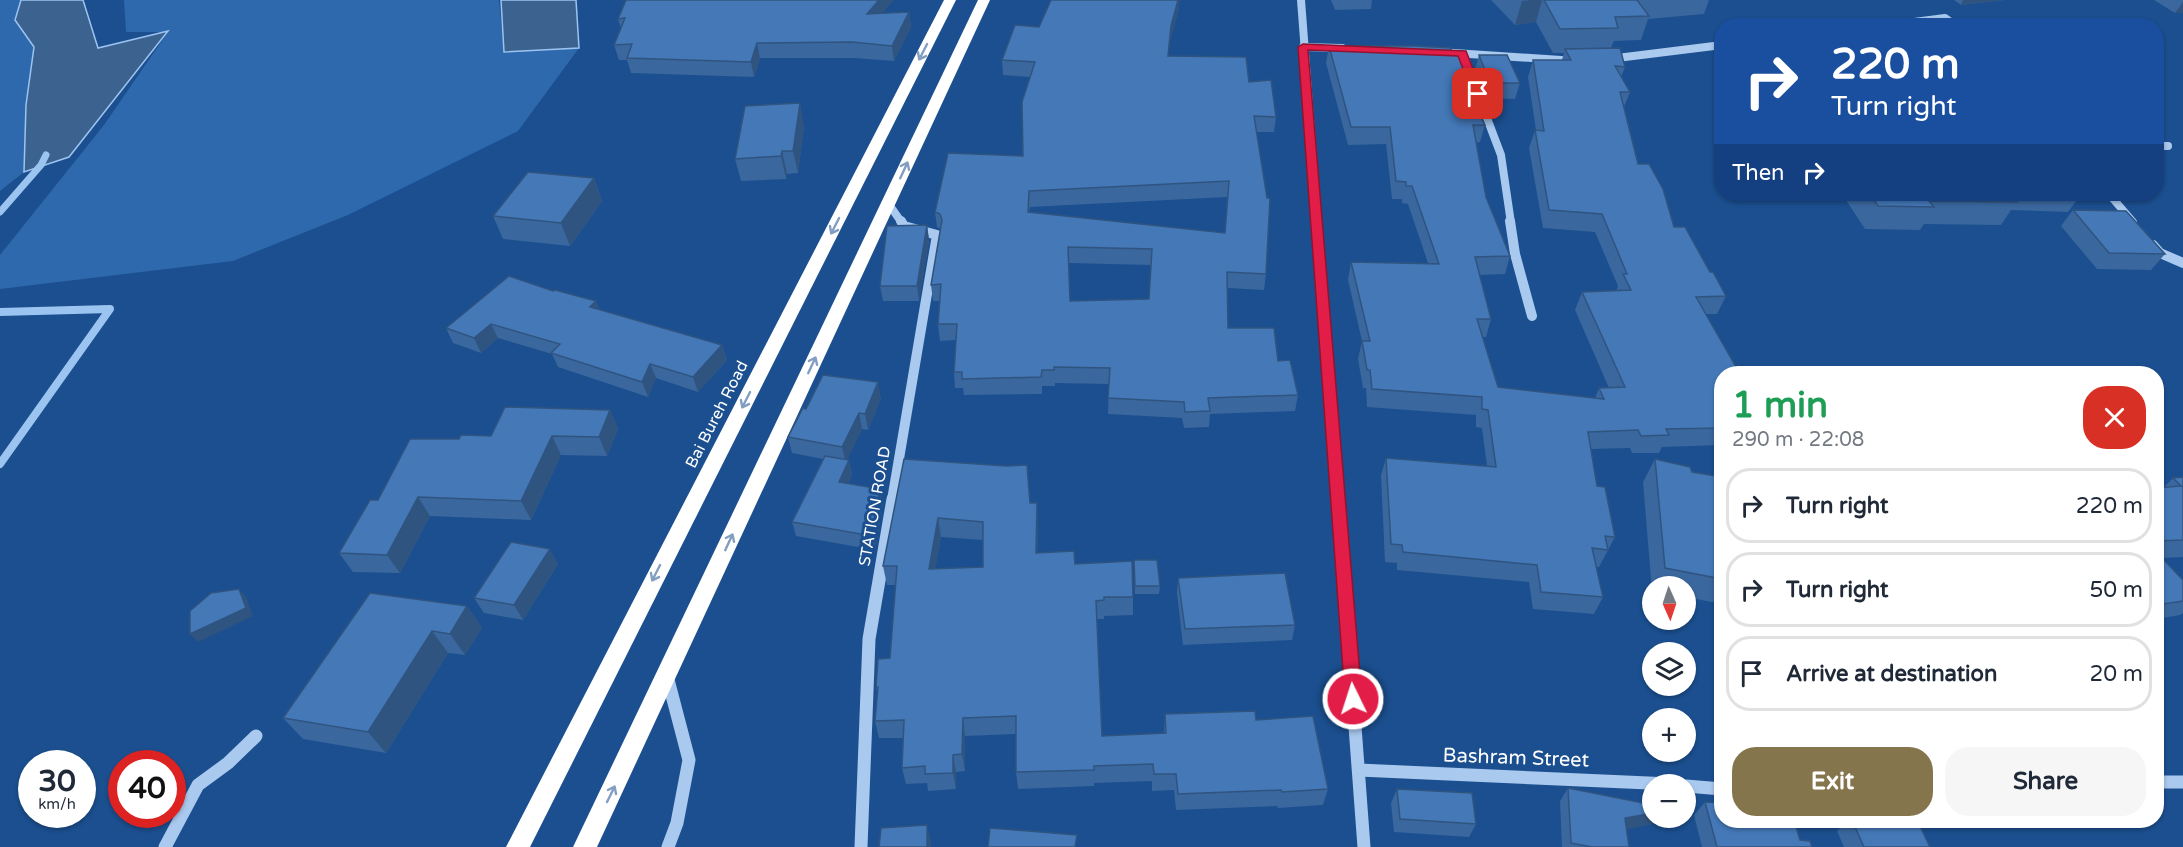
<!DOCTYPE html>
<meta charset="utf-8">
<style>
:root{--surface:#fff;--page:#f6f6f7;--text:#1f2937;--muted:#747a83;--line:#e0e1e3;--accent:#84754c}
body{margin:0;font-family:"Varela Round",sans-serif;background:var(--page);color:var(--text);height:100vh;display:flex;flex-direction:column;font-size:22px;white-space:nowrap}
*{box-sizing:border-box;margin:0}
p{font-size:20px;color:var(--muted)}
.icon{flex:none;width:33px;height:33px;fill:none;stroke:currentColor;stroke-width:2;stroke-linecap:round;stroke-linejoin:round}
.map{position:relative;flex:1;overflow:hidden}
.sheet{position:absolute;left:1714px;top:366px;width:450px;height:462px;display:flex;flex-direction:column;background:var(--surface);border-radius:24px;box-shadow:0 2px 4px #0004}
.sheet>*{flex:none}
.banner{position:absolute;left:1714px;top:18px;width:450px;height:183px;border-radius:24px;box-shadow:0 2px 4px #0004;background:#1a4fa0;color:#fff;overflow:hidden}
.needle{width:39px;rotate:177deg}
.controls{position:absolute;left:1642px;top:576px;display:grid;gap:12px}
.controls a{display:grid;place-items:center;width:54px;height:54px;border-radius:50%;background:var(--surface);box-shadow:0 2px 4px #0004;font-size:30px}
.speed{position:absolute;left:18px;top:750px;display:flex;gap:12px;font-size:30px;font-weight:700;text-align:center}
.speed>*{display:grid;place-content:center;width:78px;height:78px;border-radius:50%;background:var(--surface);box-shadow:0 2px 4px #0004;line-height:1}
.speed small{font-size:15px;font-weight:400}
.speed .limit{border:9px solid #d22;background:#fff;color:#111}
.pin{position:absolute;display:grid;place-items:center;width:51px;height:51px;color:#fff;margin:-26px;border-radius:12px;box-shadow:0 3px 9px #0006}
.me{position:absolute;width:66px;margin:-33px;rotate:356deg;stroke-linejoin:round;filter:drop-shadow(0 0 4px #0008)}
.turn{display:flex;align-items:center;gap:21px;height:126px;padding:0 18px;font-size:27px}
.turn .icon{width:78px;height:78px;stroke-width:2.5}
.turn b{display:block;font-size:42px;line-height:51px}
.then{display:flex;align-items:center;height:57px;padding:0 18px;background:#0003;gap:12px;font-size:22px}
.round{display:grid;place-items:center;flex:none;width:63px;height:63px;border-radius:24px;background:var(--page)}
.overview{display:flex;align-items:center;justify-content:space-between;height:102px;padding:0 18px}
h1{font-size:36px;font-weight:700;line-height:45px;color:#1e9e55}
.button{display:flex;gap:12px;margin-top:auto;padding:12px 18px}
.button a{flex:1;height:69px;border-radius:24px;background:var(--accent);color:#fff;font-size:24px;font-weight:700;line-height:69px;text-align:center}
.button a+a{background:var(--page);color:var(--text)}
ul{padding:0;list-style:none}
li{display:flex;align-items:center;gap:18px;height:75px;margin:0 12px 9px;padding:0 6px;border:3px solid var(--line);border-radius:24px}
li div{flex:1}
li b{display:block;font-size:22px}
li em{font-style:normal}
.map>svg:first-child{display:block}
.green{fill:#2e69ad}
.water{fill:#3c6290;stroke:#9cc4f0;stroke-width:1.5}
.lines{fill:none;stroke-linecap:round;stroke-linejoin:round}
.stream-far1{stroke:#9cc4f0;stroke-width:7}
.stream{stroke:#9cc4f0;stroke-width:8}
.minor-far2{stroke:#a9c9ee;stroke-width:8}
.minor-far1{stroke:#a9c9ee;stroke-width:10}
.minor{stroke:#a9c9ee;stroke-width:13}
.highway{fill:#fff;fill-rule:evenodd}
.wall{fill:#3a679d;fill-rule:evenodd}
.shaded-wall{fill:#305480}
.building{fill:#4478b7;stroke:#305480;stroke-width:1.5;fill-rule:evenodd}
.oneway{stroke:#829ec1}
.route{fill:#e11d48;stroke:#92132f;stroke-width:1.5}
.labels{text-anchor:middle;stroke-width:6;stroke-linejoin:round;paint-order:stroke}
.street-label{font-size:16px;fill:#fff;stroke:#1b4f8f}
.near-street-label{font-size:20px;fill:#fff;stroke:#1b4f8f}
</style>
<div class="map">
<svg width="2183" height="847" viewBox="0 0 2183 847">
<rect width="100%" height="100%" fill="#1b4f8f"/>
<g class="green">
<path d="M0,0h21l-6,20 19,27 -8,58 16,41 -18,26 -24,19z"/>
<path d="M124,0h375l5,52 75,-4 -61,83 -170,84 -115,46 -233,28v-34l104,-130 64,-93h-42z"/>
</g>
<g class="water">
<path d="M21,0h62l15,48 70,-17 -99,126 -45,15 2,-67 8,-58 -19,-27z"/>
<path d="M501,0h75l3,48 -75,4z"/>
</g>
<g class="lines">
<path class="stream-far1" d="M0,212l41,-47 5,-10"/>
<path class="stream" d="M0,312l110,-3 -110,155"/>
<g class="minor-far2">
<path d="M1301,0l17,223"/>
<path d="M1883,26l62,-8 11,8"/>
<path d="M1303,47l39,1"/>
<path d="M1439,52l122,8"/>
<path d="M1609,59l113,-14"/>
<path d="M1471,76l30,79 10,68"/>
<path d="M2157,146h11"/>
<path d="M2109,194l24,28"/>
<path d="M888,203l14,20"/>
</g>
<g class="minor-far1">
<path d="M1317,221l21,279"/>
<path d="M1510,221l5,33 17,62"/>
<path d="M2153,245l7,8 23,10"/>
<path d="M892,500l45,-265 -33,-9 -3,-5"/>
</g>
<g class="minor">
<path d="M1338,499l26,348"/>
<path d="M667,676l22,84 -12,63 -9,24"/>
<path d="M1359,770l312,14"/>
<path d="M2157,782h26"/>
<path d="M1686,786l36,3"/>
<path d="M165,847l33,-62 30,-22 28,-27"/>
<path d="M861,847l8,-208 24,-140"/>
</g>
<g class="highway">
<path d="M944,0h12l-426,847h-24z"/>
<path d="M978,0h12l-393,847h-24z"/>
</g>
</g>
<g class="wall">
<path d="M626,0l256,14 27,-2 2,15 -17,34 -40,-3h-94l-6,19 -123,-4 -4,-13h-8l-5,-15 7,-17 -3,-9z"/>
<path d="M1331,0h61h-20l-1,9 -36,1z"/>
<path d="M1491,0h218l-5,14 -56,5 -7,21 -27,1 -3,7 14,19 -4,10 9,15 -6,15 14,57 36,63 36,45 16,24 -9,18h-11l16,60v71l-60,2 -3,6h-27l-2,-5 -39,1 6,37 18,51 -16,30h-3l7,30 -9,17 -61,-5 -4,-27 -132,-12v-7l-12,-1 -4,-87 5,-17 101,8 -5,-38 -6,-1v-12l-109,-8 -1,-19h-3l-5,-29 4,-18 -14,-61 3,-18 77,1 -20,-59 -6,-1v-4h-10l-6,-55 -38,1 -22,-82 3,-17 123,7 25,28 -4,17h-2l14,27 -5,17 -4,1 10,54 24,59 -5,18 -26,1 12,44 -5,18h-4l16,50 97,11 4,-10h10l-34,-78 7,-18 34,-1 2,-5 -23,-54 -52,-4 -14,-80 6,-18h1l-8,-53 5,-17h29l2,-7h-11l-17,-31 -21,3z"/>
<path d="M1954,0h51l-44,5z"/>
<path d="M2154,0h29v13h-8z"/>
<path d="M1179,8l-9,33 -2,15 81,26 27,35 -2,15h-17l9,142 -2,16 -36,-2v40l50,33 20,34 -3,16 -85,3 -1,13 -25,1 -2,-10 -74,-4 1,-30 -54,-1v3h-13v8l-78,1 -1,-7h-8l-1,-16 2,-32 -16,1 -2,-17 2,-23h-7l-2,-16 10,-56 -4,-2 -2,-15 88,-56 7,-79 -27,-2 -1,-15 37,-33zM1227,197l-2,36 -196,-21 1,-5zM1068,263l83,2 -2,34 -79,2z"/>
<path d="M1479,55l41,28 -5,16 -29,-1 -11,-28z"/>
<path d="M804,126l-6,47 -11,1 -1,5 -45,2 -6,-22z"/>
<path d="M594,178l8,23 -32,45 -67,-7 -10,-23z"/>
<path d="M1842,194h239l-13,18 -57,-2 -10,15 -77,-1 -4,6 -55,-1z"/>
<path d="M2073,210l92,44 -14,16 -54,-1 -36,-43z"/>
<path d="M927,225l2,15 -10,61h-36l-3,-15z"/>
<path d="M553,291l43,10 3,8 123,36 5,15 -29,32 -42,-14 -8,19 -90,-30 -6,-13 -54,-16 -17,15 -28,-10 -7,-15z"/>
<path d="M881,398l-13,32 -6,-1 -15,31h2l3,15 -4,9 32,5 3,15 -8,46 -79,-14 -4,-14 31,-63 -31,-6 -4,-16 18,-28z"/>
<path d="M610,410l8,19 -11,27 -46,-1 -30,65 -101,-4 -30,57 -47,-1 -14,-19 39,-53 113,-64z"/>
<path d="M904,459l126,44 8,18 -1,32 38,11 58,33v18l-29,1v3h-7l5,117 62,-3 1,-19 91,6 72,69 -5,16 -45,3 -1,-2 -101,4 -2,-20 -22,1v-10l-58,2v3l-76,3 -2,-17v-38l-51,2v35l-9,1v17l-28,2 -1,-8 -21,1 -4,-16 1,-30h-24l-4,-17 3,-26 -2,-8 14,-29 6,-73h-9l-4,-19zM941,537l42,3v27l-48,2z"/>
<path d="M1655,459l37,13 30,5v127l-36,-7v-11h-33v5h-1l-9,-109z"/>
<path d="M2183,477v80l-21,1 21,22v33l-3,2 -23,4v-131l7,-1 9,-9z"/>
<path d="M1134,560l26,26 -1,8h-24z"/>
<path d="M558,564l-35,56 -39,-7 -10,-15z"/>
<path d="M1178,578l117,47 -3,15 -109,5 -6,-52z"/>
<path d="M467,606l15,22 -17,27 -17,-2 -62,100 -83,-14 -20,-21z"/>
<path d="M1568,788l94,34 -36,7 3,18h-67l-2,-46z"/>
<path d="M1397,789l79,35 -7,13 -75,-5 -3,-29z"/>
<path d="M1705,802l95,38 12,7h-110l-8,-32z"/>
<path d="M1848,820h69l13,27h-86l-7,-16z"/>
</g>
<g class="shaded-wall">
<path d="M879,0h15l-25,29 -2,-15z"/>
<path d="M1178,0h2l-1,8 -9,33 -3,31 4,-46z"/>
<path d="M1531,0h11l-6,22 -21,3 7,-24z"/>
<path d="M1963,0h42l-44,5z"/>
<path d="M2183,2v11h-8z"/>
<path d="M909,12l2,15 -17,34 -2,-15z"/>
<path d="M757,43l3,15 -6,19 -3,-15z"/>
<path d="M800,103l4,23 -6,47 -5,-22z"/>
<path d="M782,151l5,23 -1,5 -5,-23z"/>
<path d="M594,178l8,23 -32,45 -9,-23z"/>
<path d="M927,225l2,15 -10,61 -2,-15z"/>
<path d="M596,301l5,15 -11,-9z"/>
<path d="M491,324l7,14 -17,15 -7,-15z"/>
<path d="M722,345l5,15 -29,32 -5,-15z"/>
<path d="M650,364l6,14 -8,19 -6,-15z"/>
<path d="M878,382l3,16 -13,32 -3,-16z"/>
<path d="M610,410l8,19 -11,27 -8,-19z"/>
<path d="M859,413l3,16 -16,34 -4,-16z"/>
<path d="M552,436l9,19 -30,65 -10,-19z"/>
<path d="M849,460l3,15 -10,22 -3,-15z"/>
<path d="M880,489l3,15 -8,46 -3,-14z"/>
<path d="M418,497l12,19 -30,57 -13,-18z"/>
<path d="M1037,503l1,18 -1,50 -1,-18z"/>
<path d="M938,518l3,19 -9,51 -3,-19z"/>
<path d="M550,549l8,15 -35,56 -9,-15z"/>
<path d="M239,589l7,8 7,19 -55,26 -8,-8z"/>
<path d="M467,606l15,22 -17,27 -15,-21z"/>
<path d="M432,631l16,22 -62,100 -18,-21z"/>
<path d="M963,718l2,18v35l-3,-17z"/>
<path d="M953,755l3,17v17l-3,-16z"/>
<path d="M1653,813v5h12l-3,4 -47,10 10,-14z"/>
<path d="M927,825l4,16v6h-4z"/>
</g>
<g class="building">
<path d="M626,0h253l-12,14 42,-2 -17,34 -40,-4 -95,1 -6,19 -124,-4 5,-14 -18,1 11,-27 -7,1z"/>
<path d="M1051,0h127l-7,26 -3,30 78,1 3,25 22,-2 5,37 -22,-1 13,82h3l-4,76 -39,-2 1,56h46l4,33 12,-1 8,35 -90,3 2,13 -25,1 -1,-10 -76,-4 2,-30 -56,-1v3h-12l-1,7 -79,2v-7h-8l3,-48h-19l3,-40 -10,1 11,-65 -2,-6 -5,-2 13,-59 75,3 -1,-54 13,-40 -33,-2 13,-35 24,2zM1229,181l-4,52 -197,-21 1,-21zM1068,247l84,2 -3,50 -79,2z"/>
<path d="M1544,0h93l12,16 -34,1 3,11 -58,1z"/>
<path d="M1329,46h86l36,2 1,5h14l11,28h-15l23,44h-12l13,72 24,59 -35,1 16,62h-14l21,68 106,12 -5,-11 26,-1 -43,-95 49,-2 -8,-16h4l-25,-60 -53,-4 -14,-80 9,1 -11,-71h38l-6,-11 55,-1 5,19 -10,-1 15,26h-10l18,72h11l14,25 11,38h11l25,45h3l13,24 -30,1 44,77h-18v54l-56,1 3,6 -28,1 -3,-6 -50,2 9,54 8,1 10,50 -10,-1 3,14 -16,-2 11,49 -62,-5 -4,-27 -134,-13 -1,-7 -11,-1 -5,-86 110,9 -8,-57 -6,-1v-12l-110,-8 -2,-19h-3l-5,-29h8l-19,-79 88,2 -27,-78h-6v-4l-10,-1 -6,-54h-39z"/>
<path d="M1479,55h28l13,28h-30z"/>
<path d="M800,103l-7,48h-11l-1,5 -46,3 10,-53z"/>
<path d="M528,172l66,6 -33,45 -68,-7z"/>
<path d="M1870,194h140l7,8 -88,-1 5,6 -56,-1z"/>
<path d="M2073,210l53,1 39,43 -56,-1z"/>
<path d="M927,225l-10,61h-37l7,-60z"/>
<path d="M509,276l44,15 2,-1 41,11 -6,6 132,38 -29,32 -43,-13 -8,18 -91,-29 9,-9 -69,-20 -17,14 -28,-10z"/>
<path d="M823,375l55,7 -13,32 -6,-1 -17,34 -54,-10 15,-29 3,1z"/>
<path d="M505,407l105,3 -11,27 -47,-1 -31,65 -103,-4 -31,58 -48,-2 31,-53h8l32,-61h49l2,-4 30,1z"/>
<path d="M825,456l24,4 -10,22 41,7 -8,47 -80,-14z"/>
<path d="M904,459l102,7 21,-1 3,38h7l-1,50 38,-2 1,13 57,-3 1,36h-29v3l-8,1 6,135 64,-3 -1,-19 90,-3 1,9 57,-4 15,73 -46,3 -1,-2 -103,4 -2,-20h-22l-1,-10 -59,2v4l-78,2v-56l-53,2 -1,36 -9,1v18l-28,1v-8l-23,2 2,-48 -29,1 3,-34h-2l2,-28 12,-1 7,-92h-14zM938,518l45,4v45l-54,2z"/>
<path d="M1655,459l35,8 2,5 30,5v102l-57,-11z"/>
<path d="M2183,477v63l-26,1v-53l24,-2 -8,-8z"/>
<path d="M511,542l39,7 -36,56 -40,-7z"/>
<path d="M2157,553l26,27v21l-26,4z"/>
<path d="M1134,560h23l3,26h-25z"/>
<path d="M1285,573l10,52 -110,4 -7,-51z"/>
<path d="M239,589l7,19 -56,26v-23l21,-18z"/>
<path d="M370,593l97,13 -17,28 -18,-3 -64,101 -85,-14z"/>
<path d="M1568,788l85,17v8l-28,5 4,29h-37l-21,-4z"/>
<path d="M1397,789l75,4 4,31 -76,-5z"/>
<path d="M1705,802l17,1v17h72l6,20 10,1 2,6h-95z"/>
<path d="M1852,820h65l13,27h-66z"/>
<path d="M927,825v22h-48l2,-19z"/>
<path d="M990,828l87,7 -2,12h-87z"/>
</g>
<defs><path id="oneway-shaft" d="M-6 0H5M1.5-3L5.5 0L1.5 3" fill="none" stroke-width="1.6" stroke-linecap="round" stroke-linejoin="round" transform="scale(1.5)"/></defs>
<g class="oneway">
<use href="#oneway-shaft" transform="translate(923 52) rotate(117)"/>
<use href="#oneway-shaft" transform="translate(904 170) rotate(-65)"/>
<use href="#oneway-shaft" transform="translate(835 226) rotate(117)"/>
<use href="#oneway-shaft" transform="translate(812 365) rotate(-65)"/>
<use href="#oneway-shaft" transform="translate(746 400) rotate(117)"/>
<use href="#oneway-shaft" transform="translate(729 542) rotate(-65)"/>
<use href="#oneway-shaft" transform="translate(656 573) rotate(117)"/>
<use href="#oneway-shaft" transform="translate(611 794) rotate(-64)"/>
</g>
<path class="route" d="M1303,44l163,7 17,43 -5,3 -5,-3 -15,-38 -150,-6 54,649 -3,5 -6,3 -5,-3 -3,-5 -47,-652z"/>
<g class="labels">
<g class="street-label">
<text transform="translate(716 414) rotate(-63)" y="6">Bai Bureh Road</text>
<text transform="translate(874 506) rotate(-80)" y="6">STATION ROAD</text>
</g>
<g class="near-street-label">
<text transform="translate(1516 757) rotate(2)" y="7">Bashram Street</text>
</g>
</g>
</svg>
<div class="controls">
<a><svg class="needle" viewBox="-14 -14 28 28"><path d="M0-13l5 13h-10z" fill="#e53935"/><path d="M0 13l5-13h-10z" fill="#747a83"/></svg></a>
<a><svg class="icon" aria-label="layers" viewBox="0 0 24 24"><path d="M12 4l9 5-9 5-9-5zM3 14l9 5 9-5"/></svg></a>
<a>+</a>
<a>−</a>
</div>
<div class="speed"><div>30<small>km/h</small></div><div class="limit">40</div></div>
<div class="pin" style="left:1478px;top:94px;background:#d93025"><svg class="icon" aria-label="arrive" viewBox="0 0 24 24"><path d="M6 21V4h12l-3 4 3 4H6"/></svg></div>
<svg class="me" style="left:1353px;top:699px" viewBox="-20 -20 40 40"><circle r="17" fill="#e11d48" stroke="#fff" stroke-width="3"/><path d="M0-11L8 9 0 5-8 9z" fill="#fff"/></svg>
<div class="banner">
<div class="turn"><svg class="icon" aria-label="right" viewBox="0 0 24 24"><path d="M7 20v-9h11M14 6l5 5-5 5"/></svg><div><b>220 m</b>Turn right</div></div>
<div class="then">Then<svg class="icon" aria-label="right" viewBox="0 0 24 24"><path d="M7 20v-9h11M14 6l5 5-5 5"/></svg></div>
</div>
<section class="sheet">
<div class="overview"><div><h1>1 min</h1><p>290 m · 22:08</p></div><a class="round" style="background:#d93025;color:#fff"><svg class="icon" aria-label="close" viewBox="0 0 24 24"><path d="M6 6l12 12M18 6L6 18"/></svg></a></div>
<ul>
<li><svg class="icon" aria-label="right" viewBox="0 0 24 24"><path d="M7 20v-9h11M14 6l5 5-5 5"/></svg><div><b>Turn right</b></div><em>220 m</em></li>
<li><svg class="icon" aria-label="right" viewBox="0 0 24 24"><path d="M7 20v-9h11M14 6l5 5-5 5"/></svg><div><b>Turn right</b></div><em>50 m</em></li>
<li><svg class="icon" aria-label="arrive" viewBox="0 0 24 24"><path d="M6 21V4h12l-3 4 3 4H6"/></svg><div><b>Arrive at destination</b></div><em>20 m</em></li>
</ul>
<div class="button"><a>Exit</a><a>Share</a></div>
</section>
</div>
